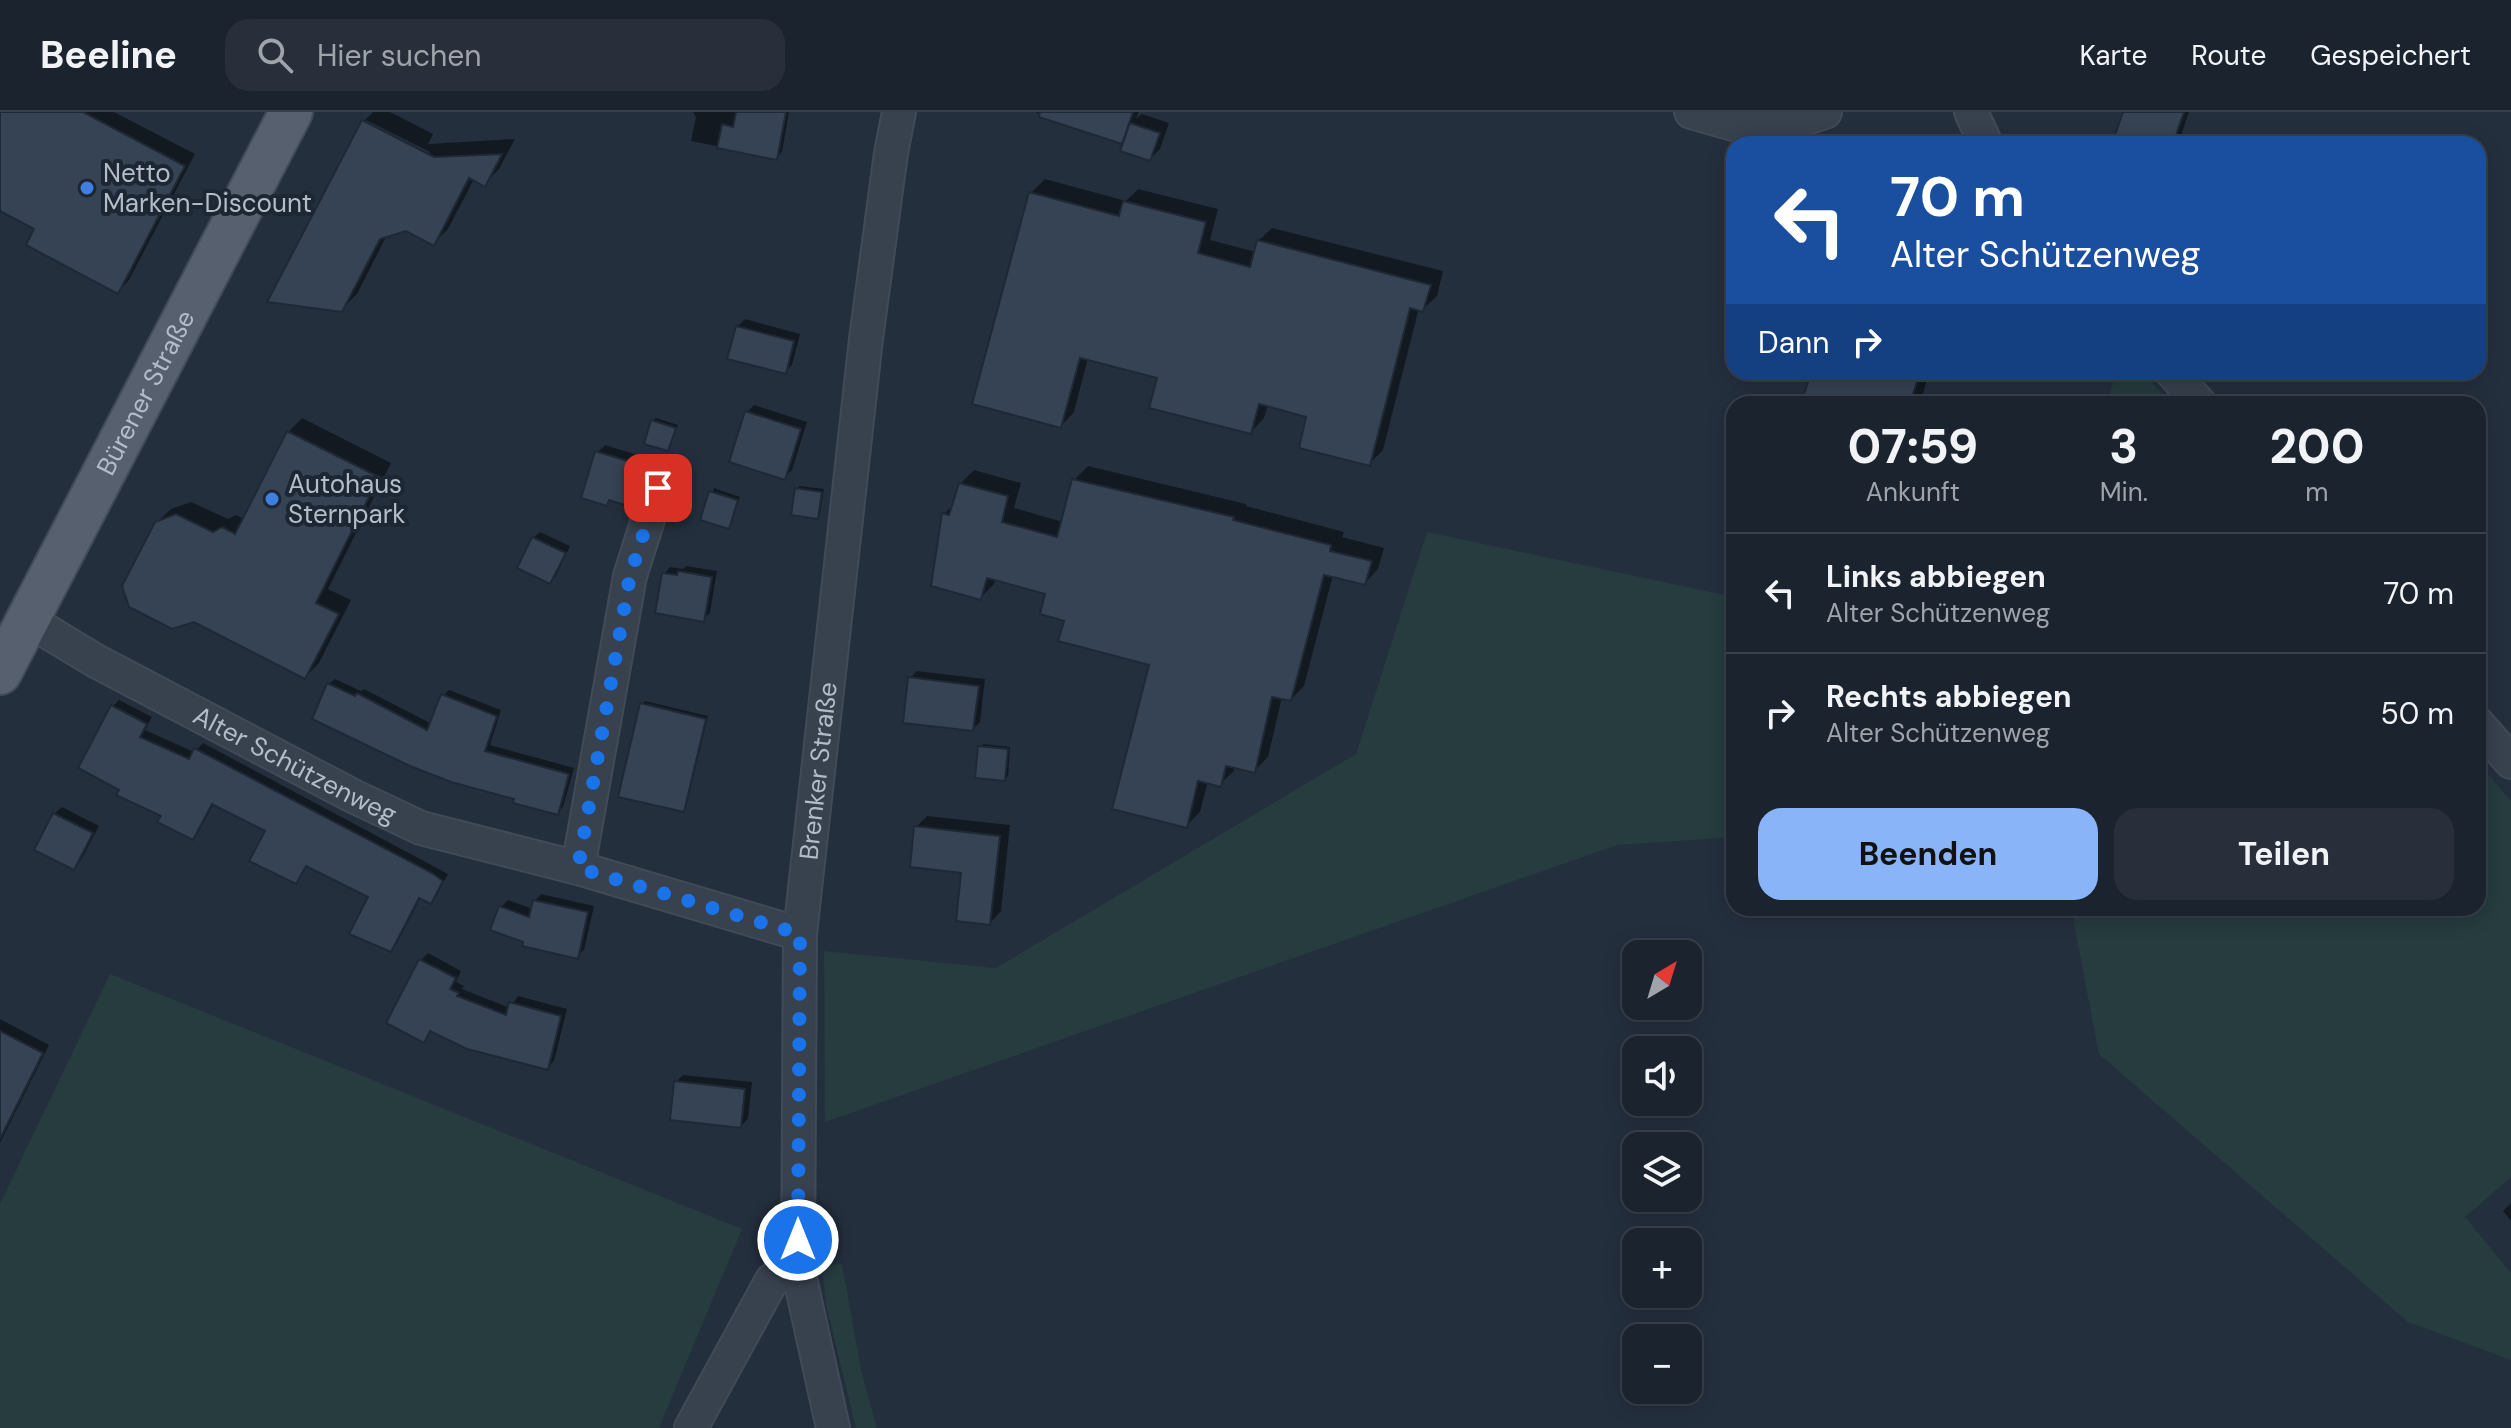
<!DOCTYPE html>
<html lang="de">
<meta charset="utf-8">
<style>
:root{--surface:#1b232e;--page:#282f3a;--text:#f1f3f6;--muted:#a0a4aa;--line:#39404a;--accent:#8ab4f8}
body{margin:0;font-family:"DM Sans",sans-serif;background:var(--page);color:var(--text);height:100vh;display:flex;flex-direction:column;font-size:30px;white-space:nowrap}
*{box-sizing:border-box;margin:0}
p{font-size:26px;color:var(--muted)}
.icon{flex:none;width:44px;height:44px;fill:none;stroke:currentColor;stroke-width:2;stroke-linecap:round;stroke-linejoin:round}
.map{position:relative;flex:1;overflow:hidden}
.side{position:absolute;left:1726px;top:284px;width:760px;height:520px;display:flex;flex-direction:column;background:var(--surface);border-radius:24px;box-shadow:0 4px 20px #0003,0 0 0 2px var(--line)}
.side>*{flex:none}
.top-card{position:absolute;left:1726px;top:24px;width:760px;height:244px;border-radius:24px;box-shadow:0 4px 20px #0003,0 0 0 2px var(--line);background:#1a4fa0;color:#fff;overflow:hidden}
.needle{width:52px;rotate:38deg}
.controls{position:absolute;left:1622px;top:828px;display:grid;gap:16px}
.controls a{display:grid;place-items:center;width:80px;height:80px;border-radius:16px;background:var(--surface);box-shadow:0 4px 20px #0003,0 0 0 2px var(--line);font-size:40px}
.pin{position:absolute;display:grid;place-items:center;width:68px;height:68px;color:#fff;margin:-34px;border-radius:16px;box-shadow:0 4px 12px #0006}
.me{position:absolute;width:88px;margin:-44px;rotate:0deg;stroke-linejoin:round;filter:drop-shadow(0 0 6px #0008)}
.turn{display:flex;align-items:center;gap:28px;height:168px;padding:0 32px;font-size:36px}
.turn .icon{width:104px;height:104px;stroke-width:2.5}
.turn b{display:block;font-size:56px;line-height:68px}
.then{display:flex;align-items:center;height:76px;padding:0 32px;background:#0003;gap:16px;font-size:30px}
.eta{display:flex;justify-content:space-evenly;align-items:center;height:136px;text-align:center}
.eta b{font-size:48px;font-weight:700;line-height:56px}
.cta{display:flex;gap:16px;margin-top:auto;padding:16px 32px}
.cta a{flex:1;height:92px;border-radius:24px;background:var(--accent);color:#111;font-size:32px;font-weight:700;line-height:92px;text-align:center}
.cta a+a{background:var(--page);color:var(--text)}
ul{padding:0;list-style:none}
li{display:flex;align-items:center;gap:24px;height:120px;padding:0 32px;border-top:2px solid var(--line)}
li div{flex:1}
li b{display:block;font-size:30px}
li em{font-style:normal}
header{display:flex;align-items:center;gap:48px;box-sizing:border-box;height:112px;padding:0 40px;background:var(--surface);border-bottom:2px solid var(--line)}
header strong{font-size:38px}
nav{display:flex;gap:44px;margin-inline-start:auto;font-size:28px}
.search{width:560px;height:72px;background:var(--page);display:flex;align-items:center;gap:20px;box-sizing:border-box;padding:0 28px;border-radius:24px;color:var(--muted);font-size:30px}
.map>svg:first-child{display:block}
.green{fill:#263c3f}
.shadow{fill:#0007;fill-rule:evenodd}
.building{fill:#364354;stroke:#1f2835;stroke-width:2}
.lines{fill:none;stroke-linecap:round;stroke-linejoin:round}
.minor-casing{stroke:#414a57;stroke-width:36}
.major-casing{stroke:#414a57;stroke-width:46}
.minor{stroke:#38414e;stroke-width:32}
.major{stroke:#56606e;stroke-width:42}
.route{stroke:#1a73e8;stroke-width:14;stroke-dasharray:0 25.2}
.shop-dot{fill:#3f7fe0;stroke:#1d2633;stroke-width:3}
.labels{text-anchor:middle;stroke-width:8;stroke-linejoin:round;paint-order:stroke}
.poi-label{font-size:26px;fill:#b4bcc9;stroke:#1d2633;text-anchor:start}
.street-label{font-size:26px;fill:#b4bcc9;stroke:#1d2633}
</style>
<header>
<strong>Beeline</strong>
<div class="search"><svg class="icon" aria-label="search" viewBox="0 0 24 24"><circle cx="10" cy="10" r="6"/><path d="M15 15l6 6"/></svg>Hier suchen</div>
<nav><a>Karte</a><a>Route</a><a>Gespeichert</a></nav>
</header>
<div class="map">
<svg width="2511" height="1316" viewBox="0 0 2511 1316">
<rect width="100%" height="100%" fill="#242f3e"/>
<g class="green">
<path d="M2116,260h27l28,32h-64z"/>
<path d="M1427,420l307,65v240l-117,8 -792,277 -1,-171 172,17 360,-214z"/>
<path d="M2478,651l33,38v376l-46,40 46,56v87l-103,-38 -309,-268 -28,-146h407z"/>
<path d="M110,862l632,255 -83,199h-659v-224z"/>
<path d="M842,1152l20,110 15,54h-21l-30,-123 -4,-39z"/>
</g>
<g class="shadow">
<path d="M0,0h114l81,42 -66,126 -11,11 -81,-63 -37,-19z"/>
<path d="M373,0h17l43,22 -5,10 87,-5 -16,30 -15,15 -10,-5 -26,50 -15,15 -27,-15 -19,6 -30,59 -16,16 23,-189zM366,8l64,32 -2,4 -62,-31z"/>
<path d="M693,0h96l-7,40 -6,6 -85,-17 5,-24z"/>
<path d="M1035,0h104l-3,7 6,-5 27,9 -9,26 -10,10 -23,-23 -5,6z"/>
<path d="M2125,0h64l-11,32h-65z"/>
<path d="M1045,67l81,22 12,-12 80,20 -8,31 46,12 2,-11 14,-13 171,43 -6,25 -14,13 -4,-1 -36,142 -13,13 -61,-48 -41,-11 -4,14 -13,14 -92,-55 -71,-19 -14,54 -13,14 -30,-233z"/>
<path d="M745,207l55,15 -8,31 -7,7 -48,-45z"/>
<path d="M1813,260h116l-9,32h-116z"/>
<path d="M754,293l53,17 -15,48 -8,7 -37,-65z"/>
<path d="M302,306l89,45 -63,126 23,11 -32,63 -14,14 -149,-154 15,-14 20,-7 37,17 8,-4 8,4 44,-87z"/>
<path d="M656,306l22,7 -10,24 -15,-28z"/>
<path d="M605,333l42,13 -12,39 -7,7 -17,-5 -5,5 -9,-51z"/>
<path d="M1088,354l158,38v2l98,26 -2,5 42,11 -6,21 -13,14 -32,-8 -29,111 -13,13 -9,-2 -14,60 -14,14 -19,-5 -1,5 -14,13 -12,-3 -8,31 -14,14 -35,-163 -85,-43 -18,-27 -52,-15 -2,6 -14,14 -36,-84 11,-11 5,-19 14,-14 47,13 -7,25 49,14 11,-42z"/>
<path d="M800,374l24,3 -4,25 -3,3 -21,-28z"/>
<path d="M714,376l26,9 -11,30 -26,-8z"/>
<path d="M540,420l30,14 -14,30 -6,6 -17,-44z"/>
<path d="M686,454l31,5 -7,42 -7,6 -39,-45 6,-7 13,2z"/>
<path d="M917,559l68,8 -5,43 -7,7 -63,-51z"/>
<path d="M335,567l26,12 3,-2 68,35 11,-28 6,-6 52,20 -11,35 84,23 -11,39 -6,5 -41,-14 -187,-114z"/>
<path d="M119,588l33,17 -7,13 49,22 9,-9 245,131 -11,21 -6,7 -10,-5 -24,46 -6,7 -20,-54 -63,-31 -12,17 -29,-51 -53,-28 -15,28 -6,7 -72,-49 -8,-83z"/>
<path d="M645,589l63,15 -22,91 -3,3 -41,-106z"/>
<path d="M983,632l27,3 -2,29 -3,3 -25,-32z"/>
<path d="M62,695l37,19 -18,34 -7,8 -20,-54z"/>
<path d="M927,704l83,9 -9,86 -11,12 -27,-52 -47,-44z"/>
<path d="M541,782l53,12 -10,44 -7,6 -52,-15 -24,-34 7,-7 25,9 2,-8z"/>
<path d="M428,841l33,18 -5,11 8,4 -2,3 48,19 8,-12 49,13 -13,52 -7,7 -115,-38 -9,10 -34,-18 32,-62z"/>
<path d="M0,907l49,26 -49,98z"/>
<path d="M683,963l69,7 -4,37 -7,7 -65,-44z"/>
<path d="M2511,1091v18l-8,-10z"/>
</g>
<g class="building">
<path d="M0,0h83l102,54 -67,128 -92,-49 8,-16 -34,-18z"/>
<path d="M736,0h50l-9,48 -60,-12 5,-24 11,3z"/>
<path d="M1040,0h93l-11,32 -83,-27z"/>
<path d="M2123,0h61l-11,32h-61z"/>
<path d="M362,8l72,37 68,-3 -17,33 -16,-9 -35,68 -28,-15 -26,8 -38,73 -75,-10z"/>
<path d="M1130,11l30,10 -10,28 -30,-10z"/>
<path d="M1029,80l90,24 4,-15 83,21 -8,31 52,14 7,-27 174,45 -8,27 -13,-4 -40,158 -71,-18 7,-31 -47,-13 -8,30 -102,-26 8,-30 -77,-20 -19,70 -89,-24z"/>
<path d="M736,214l58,15 -8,33 -59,-15z"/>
<path d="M1811,260h109l-10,32h-109z"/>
<path d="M745,299l56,18 -16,51 -56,-18z"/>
<path d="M651,308l25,8 -8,23 -24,-7z"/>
<path d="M287,319l92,46 -63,126 23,11 -34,65 -111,-57 -22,7 -43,-22 -7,-21 33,-64 21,-8 37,18 9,-5 13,7z"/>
<path d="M595,339l46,14 -13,41 -19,-6 -2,6 -26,-8z"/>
<path d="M1072,367l162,38 -1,3 98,25 -1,6 42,10 -7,24 -41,-10 -33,126 -19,-4 -17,76 -29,-7 -5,21 -23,-6 -11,47 -75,-19 37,-144 -91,-24 6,-20 -24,-7 5,-20 -58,-16 -6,22 -50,-14 11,-73 7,2 10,-32 49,13 -6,26 55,15z"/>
<path d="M795,376l27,4 -4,27 -27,-4z"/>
<path d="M709,379l29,9 -9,29 -29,-9z"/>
<path d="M532,425l34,16 -16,31 -33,-16z"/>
<path d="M678,459l34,6 -8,45 -49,-9 7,-40 15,2z"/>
<path d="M908,565l71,9 -6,45 -70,-8z"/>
<path d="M327,571l28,13 2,-3 70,37 14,-36 56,22 -12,35 84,23 -11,41 -45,-12 1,-4 -63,-17 -41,-16 -98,-47z"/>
<path d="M640,591l66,16 -22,93 -66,-15z"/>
<path d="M111,593l36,19 -7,13 49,22 5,-11 238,125 11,8 -12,23 -12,-6 -28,54 -42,-18 19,-37 -62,-31 -10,18 -47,-23 16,-30 -53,-27 -19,36 -36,-18 4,-6 -45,-21 3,-5 -41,-22z"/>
<path d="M978,634l30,3 -3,32 -30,-3z"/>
<path d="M53,701l40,20 -19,37 -40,-20z"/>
<path d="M914,714l86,10 -10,89 -34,-4 5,-48 -51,-6z"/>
<path d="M533,788l55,12 -10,47 -56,-13 1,-4 -33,-12 9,-24 30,11z"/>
<path d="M419,847l37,19 -6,11 9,4 -2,3 49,19 3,-13 52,14 -13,54 -81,-21 -37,-18 -6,12 -38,-20z"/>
<path d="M0,919l43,22 -43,86z"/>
<path d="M674,969l71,8 -4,39 -71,-8z"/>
</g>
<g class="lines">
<defs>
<g id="minor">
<path d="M1691,0l42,12 52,1 40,-13"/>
<path d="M1971,0l15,32"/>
<path d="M2172,260l28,32"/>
<path id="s1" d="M28,508l68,41 257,135 68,32 157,40 222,66"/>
<path d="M2478,612l33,38"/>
<path d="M578,756l52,-292 28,-88"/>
<path d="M691,1316l81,-148 26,-11"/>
<path id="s2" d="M833,1316l-35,-159 2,-335 66,-595 25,-186 8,-41"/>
</g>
<g id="major">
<path id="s3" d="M0,561l291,-561"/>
</g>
</defs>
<use href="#minor" class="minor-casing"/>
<use href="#major" class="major-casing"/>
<use href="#minor" class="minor"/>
<use href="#major" class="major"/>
</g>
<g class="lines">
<path class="route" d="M658,376l-28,88 -52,292 222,66 -2,306"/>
</g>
<g class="shop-dot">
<circle cx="87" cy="76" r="8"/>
<circle cx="272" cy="387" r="8"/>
</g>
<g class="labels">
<g class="poi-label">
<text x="103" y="70">Netto<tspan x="103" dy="30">Marken-Discount</tspan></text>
<text x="288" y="381">Autohaus<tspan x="288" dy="30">Sternpark</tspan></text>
</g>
<g class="street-label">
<text dy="9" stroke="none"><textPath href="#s3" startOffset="316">Bürener Straße</textPath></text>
<text dy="9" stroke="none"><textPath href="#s1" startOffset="304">Alter Schützenweg</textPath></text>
<text dy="9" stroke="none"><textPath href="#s2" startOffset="662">Brenker Straße</textPath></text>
</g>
</g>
</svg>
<div class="controls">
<a><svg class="needle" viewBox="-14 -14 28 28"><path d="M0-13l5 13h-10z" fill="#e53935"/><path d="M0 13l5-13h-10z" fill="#a0a4aa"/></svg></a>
<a><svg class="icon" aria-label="sound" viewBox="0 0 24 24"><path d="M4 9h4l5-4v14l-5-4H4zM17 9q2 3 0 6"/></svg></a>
<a><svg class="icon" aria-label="layers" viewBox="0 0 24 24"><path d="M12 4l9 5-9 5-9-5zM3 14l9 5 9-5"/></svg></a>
<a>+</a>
<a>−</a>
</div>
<div class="pin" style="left:658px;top:376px;background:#d93025"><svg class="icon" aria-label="arrive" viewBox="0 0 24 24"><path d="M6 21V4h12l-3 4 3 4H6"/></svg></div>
<svg class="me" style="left:798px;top:1128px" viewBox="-20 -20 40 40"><circle r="17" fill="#1a73e8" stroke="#fff" stroke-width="3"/><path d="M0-11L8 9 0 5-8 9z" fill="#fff"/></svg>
<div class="top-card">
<div class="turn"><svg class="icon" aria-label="left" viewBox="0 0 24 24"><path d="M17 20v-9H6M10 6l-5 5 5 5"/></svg><div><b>70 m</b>Alter Schützenweg</div></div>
<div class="then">Dann<svg class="icon" aria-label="right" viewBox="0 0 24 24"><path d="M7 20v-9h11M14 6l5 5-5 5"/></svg></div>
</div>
<section class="side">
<div class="eta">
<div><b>07:59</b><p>Ankunft</p></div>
<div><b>3</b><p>Min.</p></div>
<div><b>200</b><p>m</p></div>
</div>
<ul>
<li><svg class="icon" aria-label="left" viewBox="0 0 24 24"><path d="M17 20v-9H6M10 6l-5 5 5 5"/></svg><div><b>Links abbiegen</b><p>Alter Schützenweg</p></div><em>70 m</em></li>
<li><svg class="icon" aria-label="right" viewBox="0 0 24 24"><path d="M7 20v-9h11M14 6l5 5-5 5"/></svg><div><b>Rechts abbiegen</b><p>Alter Schützenweg</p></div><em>50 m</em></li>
</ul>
<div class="cta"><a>Beenden</a><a>Teilen</a></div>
</section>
</div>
